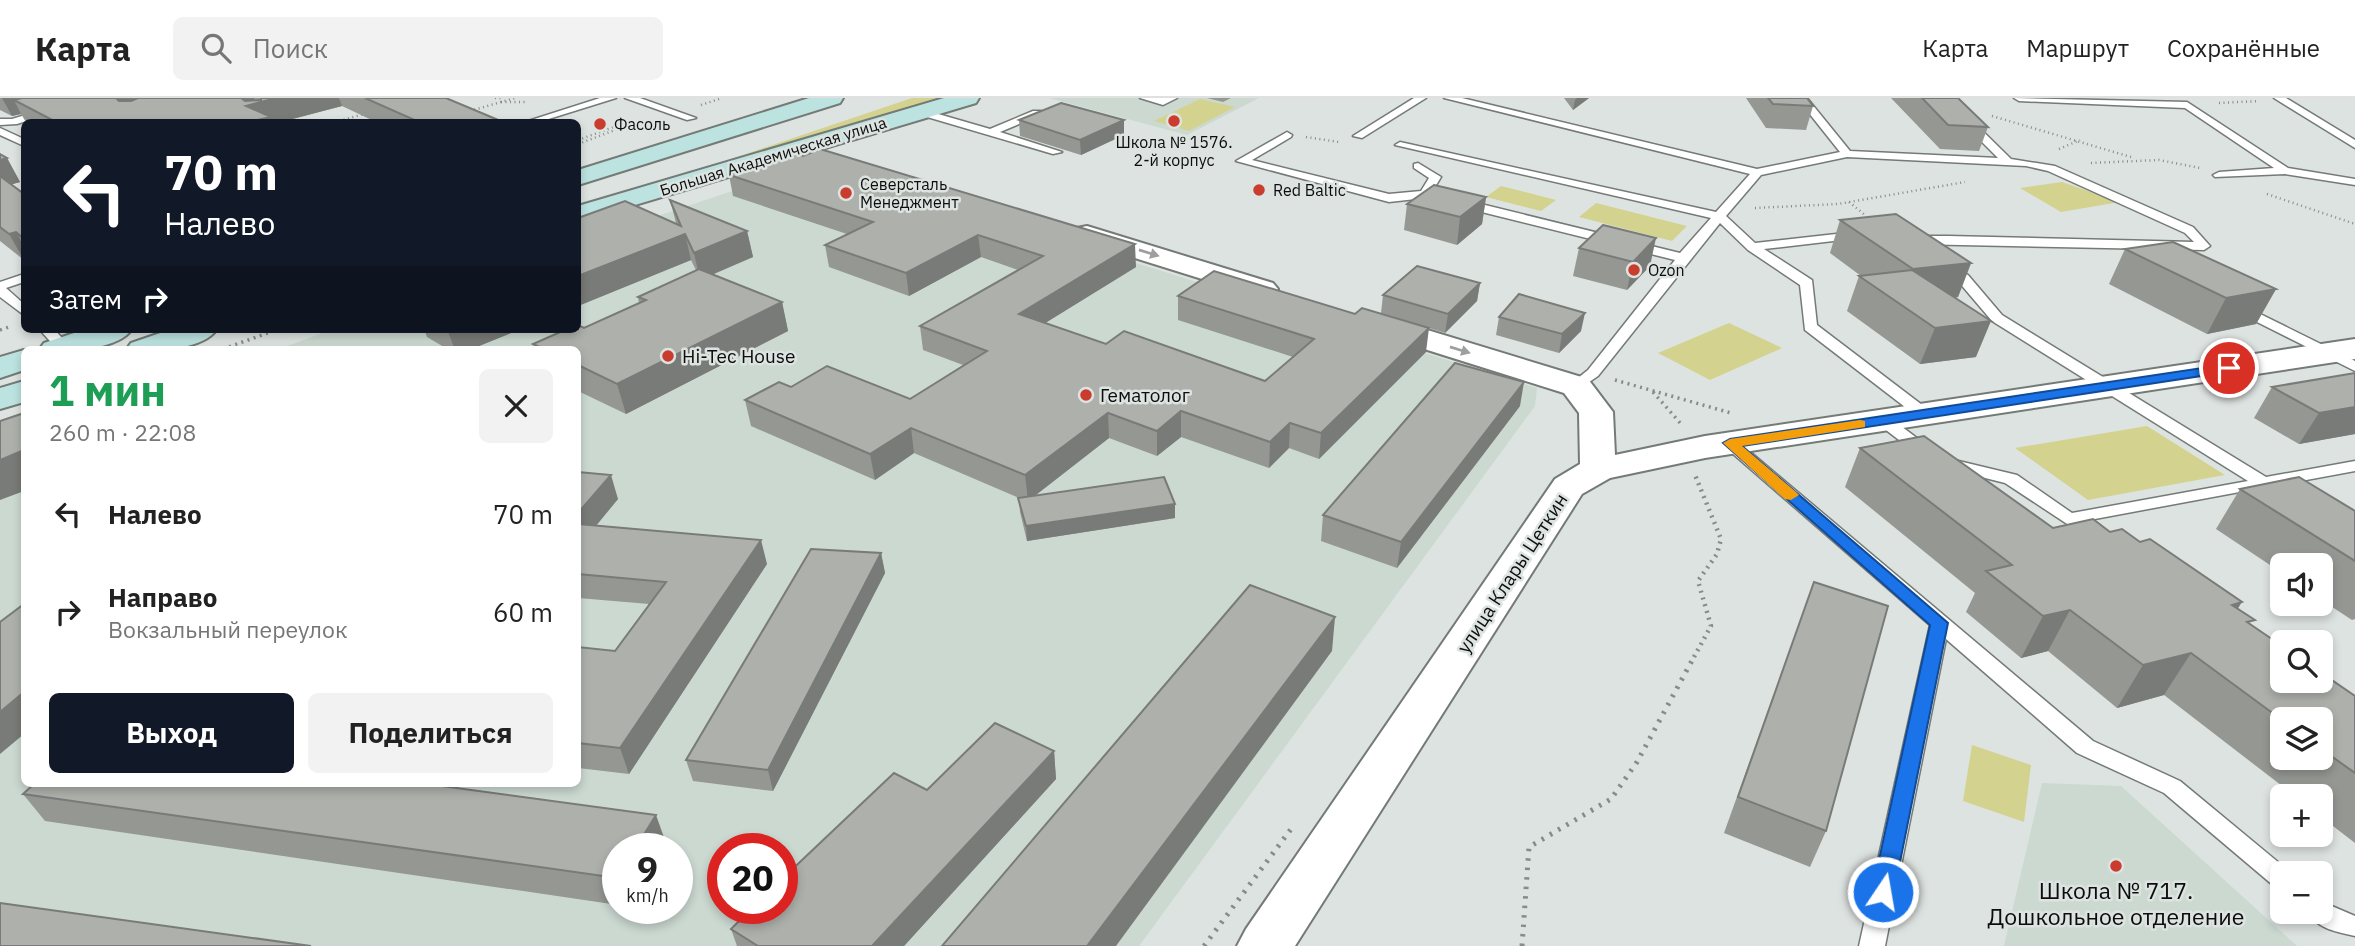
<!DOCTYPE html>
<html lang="ru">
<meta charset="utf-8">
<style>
:root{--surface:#fff;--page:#f2f2f2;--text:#222;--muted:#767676;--line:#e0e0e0;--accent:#111827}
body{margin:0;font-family:"IBM Plex Sans",sans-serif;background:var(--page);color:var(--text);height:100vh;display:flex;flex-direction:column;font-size:26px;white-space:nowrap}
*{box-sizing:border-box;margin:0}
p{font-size:23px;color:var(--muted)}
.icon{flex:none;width:38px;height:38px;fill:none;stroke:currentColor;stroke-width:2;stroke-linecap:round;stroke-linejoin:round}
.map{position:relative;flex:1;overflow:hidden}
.panel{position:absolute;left:21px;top:248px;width:560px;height:441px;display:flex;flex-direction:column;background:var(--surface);border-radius:10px;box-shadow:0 4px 10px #0003}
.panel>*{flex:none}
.hud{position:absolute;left:21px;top:21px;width:560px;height:214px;border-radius:10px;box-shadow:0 4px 10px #0003;background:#111827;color:#fff;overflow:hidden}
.fabs{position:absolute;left:2270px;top:455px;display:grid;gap:14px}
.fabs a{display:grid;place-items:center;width:63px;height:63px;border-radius:10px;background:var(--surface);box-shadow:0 4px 10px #0003;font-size:35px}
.speed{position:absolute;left:602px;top:735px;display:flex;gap:14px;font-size:35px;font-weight:700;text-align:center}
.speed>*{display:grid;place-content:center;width:91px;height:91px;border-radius:50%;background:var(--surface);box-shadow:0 4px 10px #0003;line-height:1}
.speed small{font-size:18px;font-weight:400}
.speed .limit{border:10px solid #d22;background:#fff;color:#111}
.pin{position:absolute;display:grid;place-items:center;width:60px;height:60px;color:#fff;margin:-30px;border:4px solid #fff;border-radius:50%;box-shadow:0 2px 7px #0007}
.me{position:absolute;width:77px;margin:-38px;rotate:12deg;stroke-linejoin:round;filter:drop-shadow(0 0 5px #0008)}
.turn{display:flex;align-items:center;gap:24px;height:147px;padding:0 28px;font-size:32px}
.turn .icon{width:91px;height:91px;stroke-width:2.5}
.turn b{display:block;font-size:49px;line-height:60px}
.then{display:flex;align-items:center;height:66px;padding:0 28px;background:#0003;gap:14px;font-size:26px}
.round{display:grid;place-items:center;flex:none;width:74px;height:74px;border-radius:10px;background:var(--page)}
.summary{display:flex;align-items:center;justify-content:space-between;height:119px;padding:0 28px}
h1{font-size:42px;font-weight:800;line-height:52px;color:#1e9e55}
.action{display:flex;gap:14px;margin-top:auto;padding:14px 28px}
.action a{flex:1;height:80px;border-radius:10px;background:var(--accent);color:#fff;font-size:28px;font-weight:800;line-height:80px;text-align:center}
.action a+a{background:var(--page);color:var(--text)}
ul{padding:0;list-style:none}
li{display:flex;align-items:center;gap:21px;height:98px;padding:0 28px}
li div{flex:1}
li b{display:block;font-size:26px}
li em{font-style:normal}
header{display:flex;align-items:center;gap:42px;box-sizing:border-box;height:98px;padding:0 35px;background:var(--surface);border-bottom:2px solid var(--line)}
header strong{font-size:33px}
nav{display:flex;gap:38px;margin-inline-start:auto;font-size:24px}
.search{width:490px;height:63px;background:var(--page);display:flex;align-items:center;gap:18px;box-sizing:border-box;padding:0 24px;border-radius:10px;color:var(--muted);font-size:26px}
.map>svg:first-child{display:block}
.built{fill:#cbd9d1;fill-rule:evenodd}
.green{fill:#d3d38f}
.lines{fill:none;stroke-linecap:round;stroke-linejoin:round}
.service-casing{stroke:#747a76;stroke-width:3}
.tertiary-casing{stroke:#747a76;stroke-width:4}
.secondary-casing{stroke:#747a76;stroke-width:4}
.path-far3{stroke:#878c89;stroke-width:2.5;stroke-dasharray:1 3.5;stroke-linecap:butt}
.path-far2{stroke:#878c89;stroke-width:3.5;stroke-dasharray:2 4.5;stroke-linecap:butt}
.path-far1{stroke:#878c89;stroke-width:4.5;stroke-dasharray:2 5;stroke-linecap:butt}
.path{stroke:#878c89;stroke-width:5;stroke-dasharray:2.5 7;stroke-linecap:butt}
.service{fill:#fff;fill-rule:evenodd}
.tertiary{fill:#fff;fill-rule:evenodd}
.secondary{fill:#bce3e0;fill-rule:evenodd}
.wall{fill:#959793;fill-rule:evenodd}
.shaded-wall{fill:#797b78}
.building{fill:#adb0ab;stroke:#797b78;stroke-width:2}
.oneway{fill:#9e9f9e}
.route{fill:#1a73e8;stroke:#114b97;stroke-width:2}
.slow{fill:#f59e0b}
.poi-dot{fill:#c93c2e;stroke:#dde3e0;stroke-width:2.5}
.labels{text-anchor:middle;stroke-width:5;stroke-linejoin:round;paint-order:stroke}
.far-poi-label{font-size:16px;fill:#0c0e0d;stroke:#dde3e0;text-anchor:start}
.far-street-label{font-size:16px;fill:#0c0e0d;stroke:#dde3e0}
.poi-label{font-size:19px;fill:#0c0e0d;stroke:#dde3e0;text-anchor:start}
.street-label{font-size:19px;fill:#0c0e0d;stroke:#dde3e0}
.near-poi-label{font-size:23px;fill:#0c0e0d;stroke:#dde3e0}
</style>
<header>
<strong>Карта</strong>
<div class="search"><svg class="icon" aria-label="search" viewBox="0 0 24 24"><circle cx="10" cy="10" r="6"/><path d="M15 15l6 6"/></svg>Поиск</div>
<nav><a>Карта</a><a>Маршрут</a><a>Сохранённые</a></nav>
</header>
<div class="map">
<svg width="2355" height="848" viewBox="0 0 2355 848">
<rect width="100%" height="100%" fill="#dde3e0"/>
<g class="built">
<path d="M1049,0h210l-72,37z"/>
<path d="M815,65l722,225 -2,18 -396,540h-1139v-494l24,-9v341h554v-434h-301l56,-21h245v-86zM618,751h59v59h-59zM723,751h59v59h-59z"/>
<path d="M2042,685l79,3 176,160h-293z"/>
</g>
<g class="green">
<path d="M912,0h35l-255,74z"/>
<path d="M1200,1l35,8 -46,24 -35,-10z"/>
<path d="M2062,84l58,20 -59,10 -41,-24z"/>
<path d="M1501,88l55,14 -15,11 -55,-14z"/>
<path d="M1596,105l91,23 -15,15 -93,-24z"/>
<path d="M1729,225l53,25 -72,32 -52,-27z"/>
<path d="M2147,328l78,49 -137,25 -73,-52z"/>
<path d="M1972,647l59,20 -7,57 -61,-21z"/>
</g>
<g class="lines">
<defs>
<g id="service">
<path d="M81,0h16l-80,26 -17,1v-6h12z"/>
<path d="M600,0h16l-77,24h-14z"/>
<path d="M625,0h15l56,20 -9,2z"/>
<path d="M1140,0h37l-14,7z"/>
<path d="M1414,0h12l-64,40 -9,-2z"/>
<path d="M1444,0h18l295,71 83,-17 -43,-54h10l43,53 148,7 -60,-60h11l62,61 44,7 138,61 17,19 -6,4 -292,-6 -6,-4 6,-4h36l246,6 -9,-9 -137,-62 -22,-5 -179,-9 -86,18 -35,41 29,27 108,-12v6l-4,1 -95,11 48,31 5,45 113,86 2,3 -2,3h-12l-113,-87 -5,-45 -52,-35 -28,-27 -122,153 -22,15 -5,-2 -3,-3 20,-16 87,-110 -250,-62 -36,4 -153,-41 51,-29 5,3 -1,2 -39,23 137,34 32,-3 8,-13 -15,-10v-4l4,-1 23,14 -9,15 248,61 31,-35 -316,-73 5,-3 316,70 34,-38z"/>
<path d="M2014,0l173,4 101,66 67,11v6l-70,-11 -70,3 -2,-2 6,-3 55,-4 -89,-60 -166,-7z"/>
<path d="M2274,0h12l69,42v8z"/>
<path d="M921,11l69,20 43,-18h8v4l-41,17 62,20 -9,2 -136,-40v-4z"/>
<path d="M0,30l24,11v7l-24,-11z"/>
<path d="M1946,165l22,12 34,40 264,162 89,-16v10l-76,14 13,10 -9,5 -22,-12 -177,33 18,15 -9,5 -88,-58 -75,-19 -53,-41 -2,-3 2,-3h12l53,40 75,18 55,38 176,-32 -256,-160 -34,-40 -17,-11v-6z"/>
<path d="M24,176v8l-18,6 18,16v11l-24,-18v-15z"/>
<path d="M2240,206l115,57v10l-120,-60v-6z"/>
<path d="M39,231h15l16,18 -2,3h-10z"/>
<path d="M1730,340l6,2 357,301 87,40 110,91 -8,1v16l-8,-3 -110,-93 -87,-40 -131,-114 -61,307h-26l71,-321 -206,-179 -2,-3 2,-3z"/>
<path d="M2320,803l35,15v20c-17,-4 -38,-7 -47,-24h12z"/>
</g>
<g id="tertiary">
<path d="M1087,128l186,57 5,6 -5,6 -10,3 -186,-58 -4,-6 4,-6z"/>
<path d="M1378,217l210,64 25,33 2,43 90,-19 650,-97v20l-650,99 -95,20 -28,16 -287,452h-58l9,-17 309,-450 25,-15 -1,-51 -15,-20 -197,-62 -4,-7 4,-7z"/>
</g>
<g id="secondary">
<path d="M809,0h34l-3,5 -262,82v-15z"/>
<path d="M944,0h35l-3,5 -398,119v-16z"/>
<path d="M86,231h46c-15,23 -68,21 -93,21l5,-7z"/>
<path d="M172,231h45c-15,23 -66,21 -91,21l5,-7z"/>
<path d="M24,252v20l-24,8v-21z"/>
<path d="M24,283v21l-24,7v-21z"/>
</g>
</defs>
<use href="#service" class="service-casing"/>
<use href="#tertiary" class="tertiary-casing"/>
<use href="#secondary" class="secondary-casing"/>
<g class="path-far3">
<path d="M495,0h6"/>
<path d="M501,4h26"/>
<path d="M2219,5l40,-2"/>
<path d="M701,7l21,-7"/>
<path d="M470,13l45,-13"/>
<path d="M1992,18l139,41"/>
<path d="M335,24l29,-8"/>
<path d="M1306,39l33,5"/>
<path d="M578,42l55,-20"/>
<path d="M578,46l61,-23"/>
<path d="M2059,51l21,-9"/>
<path d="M2091,65l68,-3 41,8"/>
<path d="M2267,96l88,30"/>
<path d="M1849,104l16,13"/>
<path d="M1755,110l83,-4 127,-22"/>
</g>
<g class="path-far2">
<path d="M0,232l12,-4"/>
<path d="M223,251l56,-20"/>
<path d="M1615,282l116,33"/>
<path d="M1653,294l29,33"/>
</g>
<path class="path-far1" d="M1694,559l17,-31 -13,-45 19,-27 4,-15 -26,-64"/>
<g class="path">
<path d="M1204,848l87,-117"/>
<path d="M1522,848l7,-99 82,-48 26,-37 58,-107"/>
</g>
<use href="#service" class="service"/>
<use href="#tertiary" class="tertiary"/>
<use href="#secondary" class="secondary"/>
</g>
<g class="wall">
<path d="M0,0h446l57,24h-127l-34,-16 -61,16h-255l-5,-8 -9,2 -12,-6z"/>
<path d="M1207,0h24l-8,4z"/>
<path d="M1564,0h25l-16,12z"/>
<path d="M1746,0h61l6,8 -7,24 -40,-2z"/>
<path d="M1891,0h67l30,29 -9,24 -39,-2z"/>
<path d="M1019,22h105v15l-43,20 -61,-19z"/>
<path d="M0,56l7,4 13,24 -8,2 12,10v66l-24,-19z"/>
<path d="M729,77l407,92 -91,56 61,21 159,37 28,-24 -115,-37v-24l248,56 -107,107 -30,-11 -20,20 -88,-31 -24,19 -48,-18 -73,57 139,9v14l-148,23 -7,-29 -1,-14 -105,-45 -39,27 -124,-54 -6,-26 46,-13 119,12 53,-34 -40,-15 -3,-24 98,-56 -37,-13 -72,39 -80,-29 -4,-22 22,-11 -114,-38z"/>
<path d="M1486,99l-4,27 -25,21 -53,-15 3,-26z"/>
<path d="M670,102l77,31 6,26 -41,17 70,28 6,29 -162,83 -48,-23v-41h-43l-2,-6 51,-16 55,-25 -1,-6 58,-27 -5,-10 -113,46v-88l98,5z"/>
<path d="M1840,122l131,43 -13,34 -3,1 21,59 -56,7 -73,-53 12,-35h2l-31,-23z"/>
<path d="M1579,150l71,18 -23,24 -54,-14z"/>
<path d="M2125,151l151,40 -20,35 -49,10 -98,-50z"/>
<path d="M1480,185l-3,18 -32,32 -64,-20 2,-18z"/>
<path d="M1499,219l82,14 -22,22 -63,-18z"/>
<path d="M424,231h97l-52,21h-20l-22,-13z"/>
<path d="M2355,275v61l-56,10 -45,-26 18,-31z"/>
<path d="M1520,308l-123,162 -76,-27 2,-26z"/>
<path d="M1860,350l193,80 57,4 128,76 13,17 104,71v147l-35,-27v-20h-25l-131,-101 -47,13 -69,-57 -27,7 -55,-46 9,-19 -130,-106zM2282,621h38v39h-38z"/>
<path d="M578,374l40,27 -22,27 171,38 -138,210 -51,-6v-121l37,4 34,-47 -71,-6z"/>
<path d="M2240,391l115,22v108l-3,1 -32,-21v-34h-38v8l-66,-44z"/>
<path d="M881,455l4,20 -112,218 -80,-10 -7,-21z"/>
<path d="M1814,484l12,249 -16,36 -86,-34z"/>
<path d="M1054,653l2,28 -152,167h-167l-6,-17 196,-139z"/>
<path d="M23,696l643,49 -48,6v56l-573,-84z"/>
</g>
<g class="shaded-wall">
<path d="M2,0h70l-58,2 7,14 -9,2z"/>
<path d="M116,0h53l-42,24z"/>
<path d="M236,0h18l1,3 21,-3h63l3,8 -61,16h-32z"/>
<path d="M1577,0h12l-16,12 2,-10z"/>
<path d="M1124,22v15l-43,20 -1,-15z"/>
<path d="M7,60l13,24 -20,6v-28z"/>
<path d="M1486,99l-4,27 -25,21 3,-28z"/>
<path d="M747,133l6,26 -53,23 -6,-27z"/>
<path d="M16,134l8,15v13l-15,-26z"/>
<path d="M685,136l6,26 -113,46v-30z"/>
<path d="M978,137l3,22 -72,39 -3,-23z"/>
<path d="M1656,140l-6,28 -23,24 6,-28z"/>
<path d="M1135,146l1,23 -115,71 -2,-24z"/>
<path d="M1971,165l-13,34 -58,7 13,-35z"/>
<path d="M1480,185l-3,18 -32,32 3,-19z"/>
<path d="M2276,191l-20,35 -49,10 19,-36z"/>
<path d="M782,204l6,29 -162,83 -9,-30z"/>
<path d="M1585,215l-4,18 -22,22 3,-19z"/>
<path d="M1991,223l-15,36 -56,7 15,-36z"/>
<path d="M1429,230l-3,24 -107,107 2,-26z"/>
<path d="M447,231h74l-52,21h-14z"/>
<path d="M1524,284l-4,24 -123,162 4,-26z"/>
<path d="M2355,309v27l-56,10 20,-31z"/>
<path d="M1181,313v26l-24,19v-25z"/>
<path d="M1108,315l1,25 -81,63 -3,-26z"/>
<path d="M1290,325l-1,25 -20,20 1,-26z"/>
<path d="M911,330l3,25 -39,27 -5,-26z"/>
<path d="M24,352v41l-24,9v-40z"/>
<path d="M611,377l7,24 -40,48v-34z"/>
<path d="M1175,406v14l-148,23 -1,-15z"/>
<path d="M761,442l6,24 -138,210 -9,-26z"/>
<path d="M881,455l4,20 -112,218 -5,-21z"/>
<path d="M2242,504l-27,42 17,-39z"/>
<path d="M2070,512l-22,41 -27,7 22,-42z"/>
<path d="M1335,519l-3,34 -216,295h-29z"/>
<path d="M2191,555l-27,42 -47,13 26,-43z"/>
<path d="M24,594v42l-24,20v-42z"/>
<path d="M1054,653l2,28 -152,167h-32z"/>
<path d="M656,717l10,28 -4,6h-27z"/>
</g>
<g class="building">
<path d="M22,0h94l3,3h12l7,-3h103l4,3 16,-1v-2h15l-30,8 25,11 -22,5h-193l-42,-22z"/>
<path d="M365,0h81l57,24h-84z"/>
<path d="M1768,0h39l6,8 -40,-2z"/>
<path d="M1922,0h36l30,29 -40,-2z"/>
<path d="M1061,5l63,17 -44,20 -61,-20z"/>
<path d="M820,51l315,95 -116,70 87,30 18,-13 141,50 49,-42 -136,-43 36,-25 141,43 7,-6 67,20 -108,105 -31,-10 -20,19 -89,-31 -24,20 -49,-18 -83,62 -114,-47 -41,26 -125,-54 34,-18 12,5 36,-21 83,33 77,-48 -67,-25 123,-70 -65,-21 -72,38 -81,-28 48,-23 -144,-47 58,-24 16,5z"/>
<path d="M0,56l7,4 -7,2z"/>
<path d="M0,78l24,18v45l-8,-7 -7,2 -9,-7z"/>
<path d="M1434,87l52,12 -26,20 -53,-13z"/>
<path d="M670,102l77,31 -53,22 -9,-19 -107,42v-58l47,-17 56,25z"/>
<path d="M1896,116l75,49 -58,6 -73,-49z"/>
<path d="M1603,127l53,13 -23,24 -54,-14z"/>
<path d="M2173,144l103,47 -50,9 -101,-49z"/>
<path d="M1417,168l63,17 -32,31 -65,-19z"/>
<path d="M699,171l83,33 -165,82 -39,-19v-15h-32l-13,-6 34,-15h11v-4l6,3 62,-28 -8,-3z"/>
<path d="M1912,172l79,51 -56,7 -76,-52z"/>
<path d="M1519,196l66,19 -23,21 -63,-17z"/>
<path d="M1455,265l69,19 -123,160 -78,-27z"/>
<path d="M2355,275v34l-36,6 -47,-26z"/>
<path d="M24,315v37l-24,10v-39z"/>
<path d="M1924,338l129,92 40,-9 17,13 12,-3 18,13 10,-3 92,63 -10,3 23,15 -8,2 35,24v35h38v-9l35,24v77l-35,-25v-29l-38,1 -91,-67 -48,12 -73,-55 -27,6 -57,-45 26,-6 -152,-117z"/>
<path d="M578,374l33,3 -33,38z"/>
<path d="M1164,379l11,27 -149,22 -8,-28z"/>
<path d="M2299,379l56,34v50l-115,-72z"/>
<path d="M578,426l183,16 -141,208 -42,-5v-96l37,4 51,-69 -88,-8z"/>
<path d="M811,451l70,4 -113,217 -82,-10z"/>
<path d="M1814,484l74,24 -62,225 -88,-34z"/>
<path d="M1250,487l85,32 -248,329h-145z"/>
<path d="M24,506v88l-24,20v-90z"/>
<path d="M995,625l59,28 -182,195h-114l-27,-17 21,-21h30v-29l112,-106 33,17z"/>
<path d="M34,686h393l229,31 -21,34h-17v27l-1,2 -594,-84z"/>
<path d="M0,805l311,43h-311z"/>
</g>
<defs><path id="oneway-solid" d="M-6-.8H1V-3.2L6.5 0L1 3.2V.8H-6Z" transform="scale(1.75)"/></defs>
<g class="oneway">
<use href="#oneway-solid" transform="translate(1149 155) rotate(17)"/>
<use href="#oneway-solid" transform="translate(1460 252) rotate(17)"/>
</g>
<path class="route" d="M2229,266l7,4 -2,3 -492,75 206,177 -54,269 -3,7 -8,2 -7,-2 -4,-7 58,-267 -207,-182 7,-4z"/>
<path class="slow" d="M1860,322l5,1v6l-123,19 54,46 3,3 -8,5 -6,-1 -62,-56 7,-4z"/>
<g class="poi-dot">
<circle cx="1174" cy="23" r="7"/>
<circle cx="600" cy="26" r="7"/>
<circle cx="1259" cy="92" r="7"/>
<circle cx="846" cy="95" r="7"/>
<circle cx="1634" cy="172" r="7"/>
<circle cx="668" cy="258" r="7"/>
<circle cx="1086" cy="297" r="7"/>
<circle cx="2116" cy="768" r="7"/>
</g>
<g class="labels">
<g class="far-poi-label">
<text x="614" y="32">Фасоль</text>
<text x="1174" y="50" text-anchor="middle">Школа № 1576.<tspan x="1174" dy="18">2-й корпус</tspan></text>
<text x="860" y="92">Северсталь<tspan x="860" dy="18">Менеджмент</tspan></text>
<text x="1273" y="98">Red Baltic</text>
<text x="1648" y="178">Ozon</text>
</g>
<g class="far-street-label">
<text transform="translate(773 58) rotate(-17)" y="6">Большая Академическая улица</text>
</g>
<g class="poi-label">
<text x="682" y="265">Hi-Tec House</text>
<text x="1100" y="304">Гематолог</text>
</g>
<g class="street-label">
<text transform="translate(1512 475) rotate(-57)" y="7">улица Клары Цеткин</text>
</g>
<g class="near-poi-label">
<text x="2116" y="801">Школа № 717.<tspan x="2116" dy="26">Дошкольное отделение</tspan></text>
</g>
</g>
</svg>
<div class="fabs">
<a><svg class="icon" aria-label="sound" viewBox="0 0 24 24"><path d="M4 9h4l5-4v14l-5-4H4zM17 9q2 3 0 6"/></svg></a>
<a><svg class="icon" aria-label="search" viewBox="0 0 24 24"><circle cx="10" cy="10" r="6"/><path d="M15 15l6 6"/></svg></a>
<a><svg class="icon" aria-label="layers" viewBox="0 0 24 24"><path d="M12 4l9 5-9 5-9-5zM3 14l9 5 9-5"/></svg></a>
<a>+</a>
<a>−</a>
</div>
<div class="speed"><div>9<small>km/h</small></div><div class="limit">20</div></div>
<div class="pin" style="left:2229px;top:270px;background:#d93025"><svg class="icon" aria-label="arrive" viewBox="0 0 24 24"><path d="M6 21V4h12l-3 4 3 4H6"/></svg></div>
<svg class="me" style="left:1883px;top:794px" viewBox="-20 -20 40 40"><circle r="17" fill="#1a73e8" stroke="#fff" stroke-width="3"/><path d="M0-11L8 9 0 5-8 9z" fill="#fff"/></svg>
<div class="hud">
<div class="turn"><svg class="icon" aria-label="left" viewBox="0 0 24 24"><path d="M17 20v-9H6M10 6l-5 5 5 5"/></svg><div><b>70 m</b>Налево</div></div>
<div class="then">Затем<svg class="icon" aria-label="right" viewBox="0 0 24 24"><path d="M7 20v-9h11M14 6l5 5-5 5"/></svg></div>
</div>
<section class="panel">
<div class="summary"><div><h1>1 мин</h1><p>260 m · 22:08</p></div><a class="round"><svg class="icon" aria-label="close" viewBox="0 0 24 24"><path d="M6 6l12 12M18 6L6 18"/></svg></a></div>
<ul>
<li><svg class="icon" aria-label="left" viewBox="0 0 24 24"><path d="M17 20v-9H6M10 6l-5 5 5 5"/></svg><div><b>Налево</b></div><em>70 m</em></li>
<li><svg class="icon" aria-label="right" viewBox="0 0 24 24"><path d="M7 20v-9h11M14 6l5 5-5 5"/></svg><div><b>Направо</b><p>Вокзальный переулок</p></div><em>60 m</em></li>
</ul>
<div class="action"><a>Выход</a><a>Поделиться</a></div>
</section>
</div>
